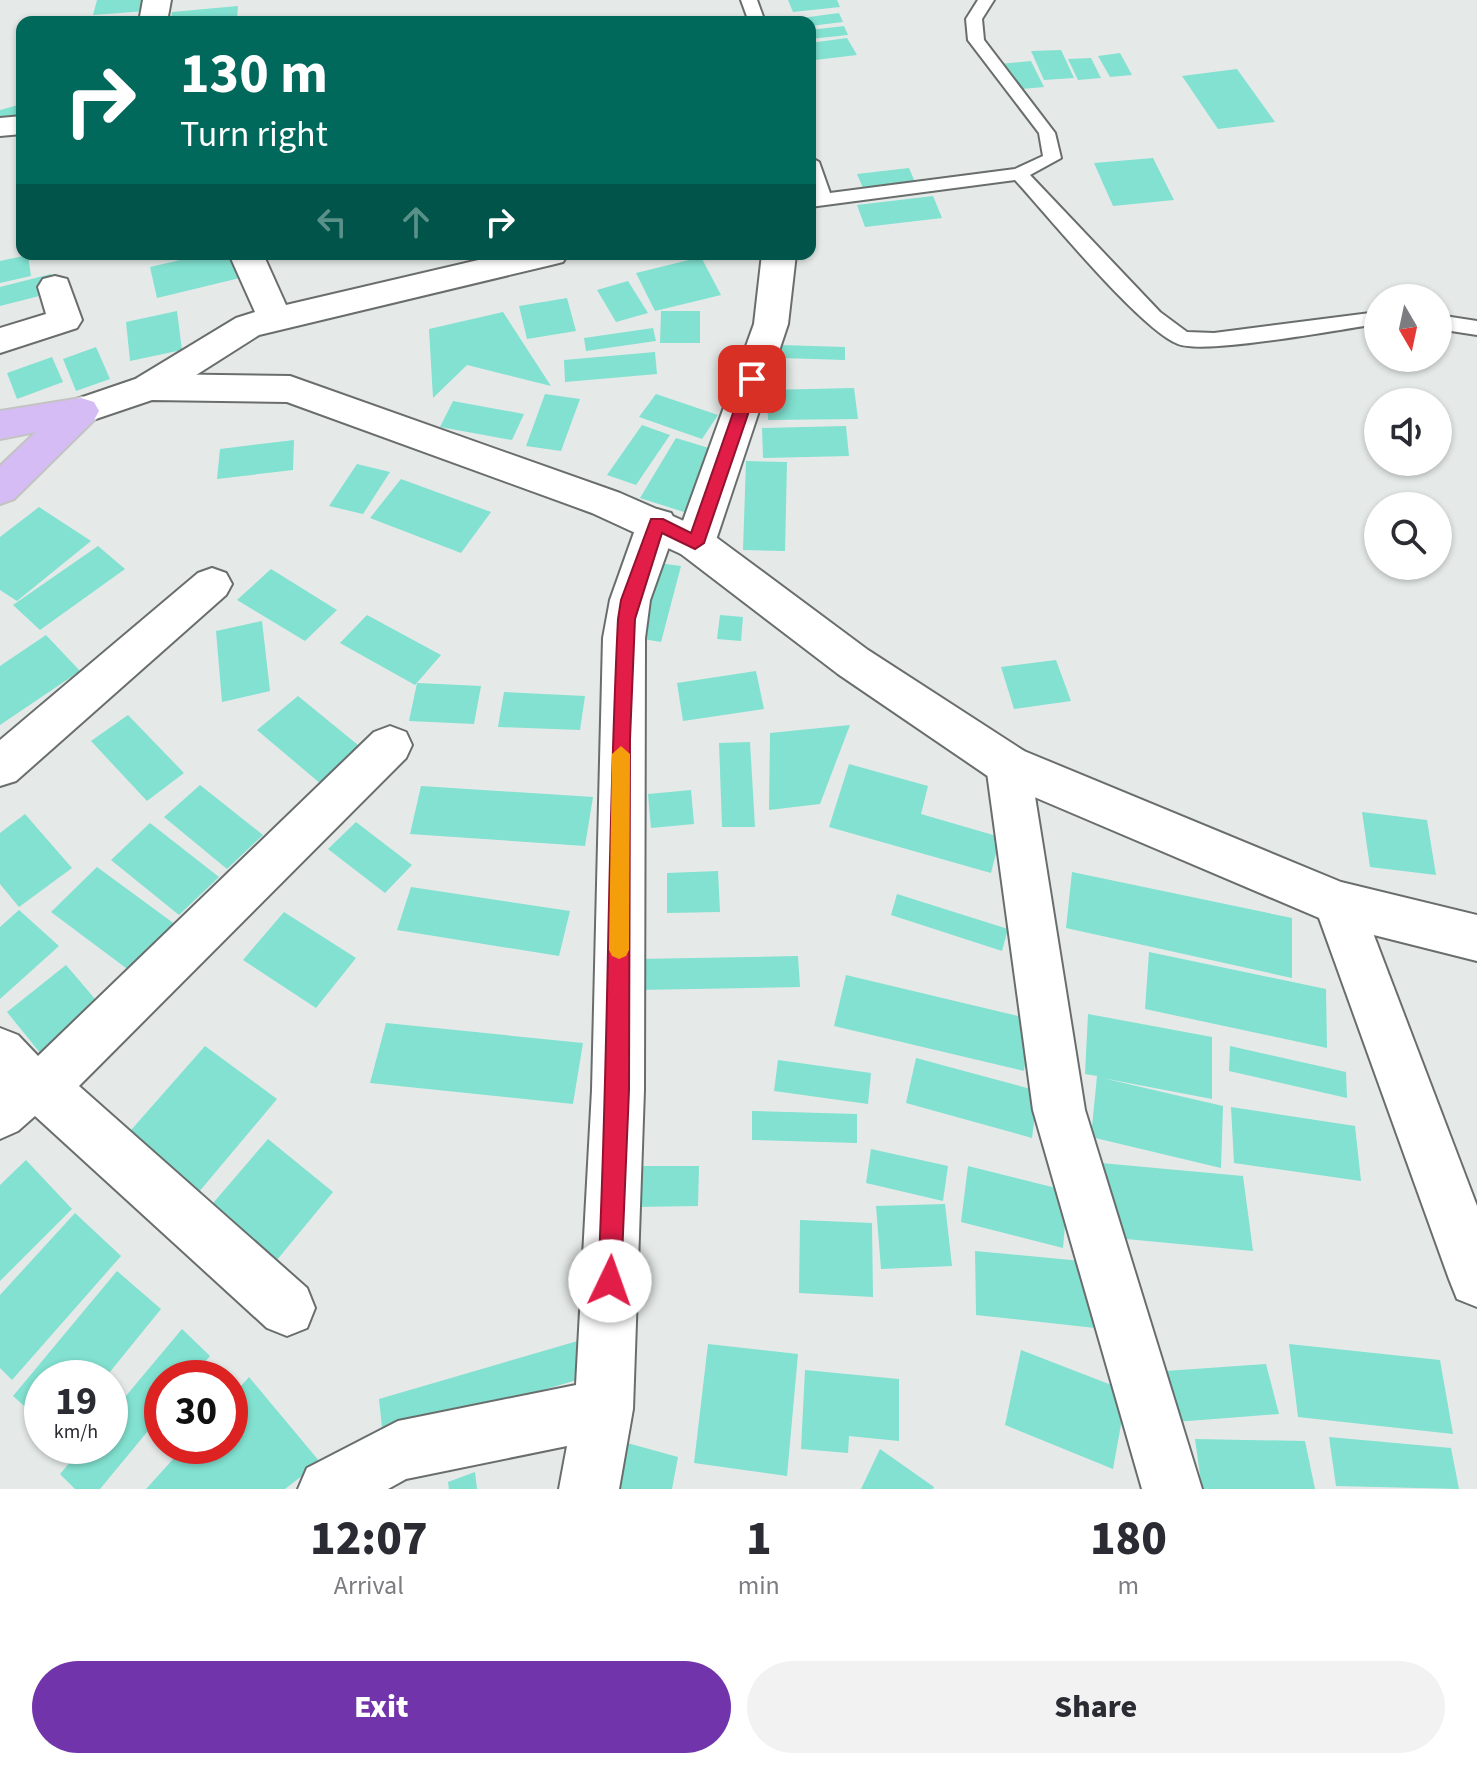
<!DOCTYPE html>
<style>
:root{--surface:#fff;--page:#f2f2f3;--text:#2b2b33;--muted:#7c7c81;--accent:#7134aa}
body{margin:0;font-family:"Source Sans 3",sans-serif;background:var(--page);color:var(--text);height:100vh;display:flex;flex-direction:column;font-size:30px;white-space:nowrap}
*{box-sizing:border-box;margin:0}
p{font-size:26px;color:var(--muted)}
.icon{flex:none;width:44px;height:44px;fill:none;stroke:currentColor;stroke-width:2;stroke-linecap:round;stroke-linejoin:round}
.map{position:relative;height:1489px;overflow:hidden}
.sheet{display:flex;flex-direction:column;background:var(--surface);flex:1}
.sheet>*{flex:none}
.hud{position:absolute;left:16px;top:16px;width:800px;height:244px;border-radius:16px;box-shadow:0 2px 6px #0004;background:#00695c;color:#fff;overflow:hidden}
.needle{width:52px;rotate:171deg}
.buttons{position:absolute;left:1364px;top:284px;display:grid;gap:16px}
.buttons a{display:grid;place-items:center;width:88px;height:88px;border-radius:50%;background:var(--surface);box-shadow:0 2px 6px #0004;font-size:40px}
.speed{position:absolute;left:24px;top:1360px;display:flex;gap:16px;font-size:40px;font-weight:700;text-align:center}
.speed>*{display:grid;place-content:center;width:104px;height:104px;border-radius:50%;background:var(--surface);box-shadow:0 2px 6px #0004;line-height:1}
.speed small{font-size:20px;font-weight:400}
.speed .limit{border:12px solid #d22;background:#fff;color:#111}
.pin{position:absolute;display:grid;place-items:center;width:68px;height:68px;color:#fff;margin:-34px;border-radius:16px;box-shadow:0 4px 12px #0006}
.me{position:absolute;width:88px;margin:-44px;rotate:3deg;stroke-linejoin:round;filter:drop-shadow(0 0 6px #0008)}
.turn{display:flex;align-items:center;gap:28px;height:168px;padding:0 32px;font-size:36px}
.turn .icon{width:104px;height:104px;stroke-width:2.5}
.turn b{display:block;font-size:56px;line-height:68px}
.lanes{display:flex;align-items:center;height:76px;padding:0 32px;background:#0003;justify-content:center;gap:40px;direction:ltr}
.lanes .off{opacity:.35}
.eta{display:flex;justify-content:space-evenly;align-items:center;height:136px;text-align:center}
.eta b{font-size:48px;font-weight:800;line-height:56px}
.cta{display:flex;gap:16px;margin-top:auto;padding:16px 32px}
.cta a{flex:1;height:92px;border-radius:48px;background:var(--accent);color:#fff;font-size:32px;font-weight:800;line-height:92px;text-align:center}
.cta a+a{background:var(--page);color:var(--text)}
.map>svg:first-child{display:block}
.building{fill:#82e1d0}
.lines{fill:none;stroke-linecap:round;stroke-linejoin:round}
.lane-casing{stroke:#696e6d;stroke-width:4}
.street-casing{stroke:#696e6d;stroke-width:4}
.secondary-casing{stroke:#696e6d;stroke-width:4}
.primary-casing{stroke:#c3c3c3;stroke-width:4}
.lane{fill:#fff;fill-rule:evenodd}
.street{fill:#fff;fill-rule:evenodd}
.secondary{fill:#fff;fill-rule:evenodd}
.primary{fill:#d6bcf4;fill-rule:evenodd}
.route{fill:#e11d48;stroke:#92132f;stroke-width:2}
.slow{fill:#f59e0b}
</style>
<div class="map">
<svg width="1477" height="1489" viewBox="0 0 1477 1489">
<rect width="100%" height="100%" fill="#e5eae9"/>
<g class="building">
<path d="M97,0h51l-2,11 -53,4z"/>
<path d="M788,0h49l3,7 -47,5z"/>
<path d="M238,6l-1,13 -66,3 1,-10z"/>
<path d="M839,13l4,9 -33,4v-4l-9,-4z"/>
<path d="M445,18l-1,4h-44v-3z"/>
<path d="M844,26l4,9 -38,4v-9z"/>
<path d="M847,38l10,17 -42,5 -5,-17z"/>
<path d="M1061,50l13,28 -30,2 -13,-29z"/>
<path d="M1120,53l12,22 -22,2 -12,-21z"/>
<path d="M1091,58l10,20 -23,2 -10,-21z"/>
<path d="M1031,61l13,26 -33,3 -12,-26z"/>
<path d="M1237,69l38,53 -57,7 -36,-53z"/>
<path d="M22,104v16l-22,1v-11z"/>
<path d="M1153,158l21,42 -61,6 -19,-43z"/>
<path d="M909,168l6,14 -52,6 -6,-14z"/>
<path d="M933,196l9,22 -77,9 -8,-22z"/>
<path d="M206,254h32l6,23 -87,21 -7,-31z"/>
<path d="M28,255l3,21 -31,7v-22z"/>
<path d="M701,257l20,38 -66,16 -19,-38z"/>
<path d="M51,274l4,18 -55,14v-19z"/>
<path d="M628,281l20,32 -32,9 -19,-32z"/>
<path d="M567,298l9,33 -49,8 -8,-33z"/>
<path d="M177,311l5,39 -52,11 -4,-39z"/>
<path d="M661,311h39v32h-40z"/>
<path d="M503,312l48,74 -84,-21 -34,33 -4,-69z"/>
<path d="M653,328l3,13 -70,10 -2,-13z"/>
<path d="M781,345l64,2v13l-64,-2z"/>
<path d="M96,347l14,32 -34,12 -13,-32z"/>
<path d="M655,352l2,22 -92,8 -1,-22z"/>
<path d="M52,357l11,25 -46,17 -10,-26z"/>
<path d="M854,388l4,31 -90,1 -1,-30z"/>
<path d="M545,394l35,5 -19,52 -35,-5z"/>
<path d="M656,394l62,21 -16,24 -63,-22z"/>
<path d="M453,401l71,13 -12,26 -72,-13z"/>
<path d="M642,425l28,10 -34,50 -29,-10z"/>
<path d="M846,426l3,30 -86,2 -1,-30z"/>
<path d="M676,438l46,14 -35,61 -47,-15z"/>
<path d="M294,440l-1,30 -76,9 3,-30z"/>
<path d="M746,461l41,1 -2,89 -42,-1z"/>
<path d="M357,464l33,8 -27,42 -34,-8z"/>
<path d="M401,479l90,33 -30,41 -91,-35z"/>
<path d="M39,507l52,34 -74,60 -17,-11v-53z"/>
<path d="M98,546l27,23 -85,61 -27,-25z"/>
<path d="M658,563l23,3 -20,76 -24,-4z"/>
<path d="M271,569l66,41 -32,31 -68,-41z"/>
<path d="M367,615l74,40 -26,30 -75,-42z"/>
<path d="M720,615l23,2 -2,24 -24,-2z"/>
<path d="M262,621l8,70 -48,11 -6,-71z"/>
<path d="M46,635l34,36 -80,54v-59z"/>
<path d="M1056,660l15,41 -57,8 -13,-42z"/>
<path d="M756,671l8,38 -81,12 -6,-38z"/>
<path d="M417,683l64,3 -7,38 -65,-3z"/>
<path d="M504,692l81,4 -5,34 -82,-3z"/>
<path d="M298,696l71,58 -41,36 -71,-60z"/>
<path d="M128,715l56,58 -37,28 -56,-60z"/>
<path d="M850,725l-30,79 -51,6 1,-77z"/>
<path d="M750,742l5,85h-33l-3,-84z"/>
<path d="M849,764l79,22 -7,28 79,23 -9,36 -162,-46z"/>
<path d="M200,785l63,50 -36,34 -63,-52z"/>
<path d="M421,786l172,11 -8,49 -175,-12z"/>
<path d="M691,790l3,34 -43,4 -3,-34z"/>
<path d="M1362,812l65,8 9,55 -66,-8z"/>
<path d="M25,814l47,54 -53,39 -19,-23v-51z"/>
<path d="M356,822l56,43 -27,28 -57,-44z"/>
<path d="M150,823l69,54 -40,38 -68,-55z"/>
<path d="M97,867l94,69 -45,47 -95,-71z"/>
<path d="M718,871l2,41 -53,1v-40z"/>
<path d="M1072,872l220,46v60l-226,-50z"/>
<path d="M411,887l159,24 -11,45 -162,-26z"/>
<path d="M897,894l111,35 -6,22 -111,-36z"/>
<path d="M19,910l40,36 -59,53v-72z"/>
<path d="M284,912l72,46 -40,50 -73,-48z"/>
<path d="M1149,952l177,37 1,59 -182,-39z"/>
<path d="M798,956l2,31 -164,3 1,-31z"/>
<path d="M66,965l35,41 -60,48 -34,-42z"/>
<path d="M846,975l185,44 -7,52 -190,-45z"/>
<path d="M1088,1014l124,23v62l-110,-21 121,28 -2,62 -130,-31 6,-61 -12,-2z"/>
<path d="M386,1023l197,20 -10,61 -203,-21z"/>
<path d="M205,1046l72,53 -89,106 -71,-59z"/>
<path d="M1230,1046l116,26 1,26 -118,-27z"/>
<path d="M916,1058l122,33 -6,47 -126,-35z"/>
<path d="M778,1060l93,13 -3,31 -94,-13z"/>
<path d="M1231,1107l124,19 6,55 -127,-18z"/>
<path d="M752,1111l105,3v29l-105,-3z"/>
<path d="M268,1139l65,53 -66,80 -65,-56z"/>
<path d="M871,1149l77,17 -5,35 -77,-18z"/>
<path d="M26,1160l46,49 -72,72v-96z"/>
<path d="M1101,1163l142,13 10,75 -148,-14z"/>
<path d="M637,1166h62l-1,40 -63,1z"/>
<path d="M968,1166l100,25 -5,57 -102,-26z"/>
<path d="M945,1204l7,62 -71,3 -5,-63z"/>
<path d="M75,1213l46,43 -109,124 -12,-12v-73z"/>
<path d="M800,1220l72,3 1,74 -74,-4z"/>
<path d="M975,1251l117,11 3,66 -119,-13z"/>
<path d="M117,1271l44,38 -56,69h-63v44l-29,-26z"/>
<path d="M182,1329l28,27 -18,22h-30v36l-62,75h-25l-15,-15 24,-28h26v-31z"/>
<path d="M581,1340l6,37 -204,60 -4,-38z"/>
<path d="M708,1344l90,10 -11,122 -93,-13z"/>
<path d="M1289,1344l151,16 13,74 -155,-17z"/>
<path d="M1021,1350l106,41 -14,78 -108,-44z"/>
<path d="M1266,1364l13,50 -104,8 -10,-51z"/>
<path d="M805,1370l94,9v62l-50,-5 -1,17 -47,-4z"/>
<path d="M249,1377l71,85 -35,27h-139l39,-43h45v-48z"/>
<path d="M1329,1437l122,11 8,41 -123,-3z"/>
<path d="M1195,1439l110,2 10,48h-113z"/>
<path d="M620,1441l58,16 -6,32h-63z"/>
<path d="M880,1449l54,38 -1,2h-72z"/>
<path d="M475,1472l2,17h-28l-1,-7z"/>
</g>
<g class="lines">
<defs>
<g id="lane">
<path d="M741,0h16l8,22h-16z"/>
<path d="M978,0h16l-12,19 2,21 71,93 6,25 -31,17 130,137 27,20 27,1 164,-21v12c-37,5 -173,31 -200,20 -38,-15 -130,-128 -163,-164l-205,27v-12h3l-3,-38 9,5 11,31 185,-24 28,-13 -4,-23 -71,-93 -2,-21z"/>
<path d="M1438,315l39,6v14l-39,-6z"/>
</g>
<g id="street">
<path d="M143,0h28l-4,22h-28z"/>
<path d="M22,116v18l-22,2v-18z"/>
<path d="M229,254h34l23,51 218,-51h64l-5,8 -12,3 -292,70 -96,61 -13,4 -13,-4 -5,-9 5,-9 99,-60 19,-6z"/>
<path d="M762,254h34l-8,70 -73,219 -6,11 -14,4 -14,-4 -6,-11 79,-219z"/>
<path d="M55,276l12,3 15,41 -5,8 -77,25v-25l46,-14 -8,-27 5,-8z"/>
<path d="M657,509l14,4 6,11 -27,76 -5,38 -1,452 -11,319 -14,80h-60l8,-43 -161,33 -18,10h-90l9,-21 91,-47 178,-36 16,-295 11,-452 7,-38 27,-76 6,-11z"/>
<path d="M212,568l14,5 6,11 -6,11 -210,186 -16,5v-46l198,-167z"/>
<path d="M390,726l16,6 6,13 -6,13 -327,328 228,202 8,20 -8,20 -20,8 -20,-8 -232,-212 -17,15 -18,8v-111l18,7 20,21 336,-324z"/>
<path d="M1008,746l16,5 6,14 55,345 117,379h-60l-109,-379 -47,-345 6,-14z"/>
<path d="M1338,882l17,6 7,16 115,302v101l-20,-8 -8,-20 -135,-375 7,-16z"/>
</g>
<path id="secondary" d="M150,374l140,2 330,117 89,39 159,118 156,101 317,131 136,33v46l-139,-35 -346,-147 -154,-105 -157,-120 -89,-41 -305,-111 -135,-2 -71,24 -13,-4 -5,-9 5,-9z"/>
<path id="primary" d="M81,398l13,4 5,9 -5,9 -80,79 -14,5v-38l36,-34 -36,7v-28z"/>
</defs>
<use href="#lane" class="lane-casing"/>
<use href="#street" class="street-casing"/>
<use href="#secondary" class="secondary-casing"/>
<use href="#primary" class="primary-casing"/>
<use href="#lane" class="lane"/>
<use href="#street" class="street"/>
<use href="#secondary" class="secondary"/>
<use href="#primary" class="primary"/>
</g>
<path class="route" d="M752,374l8,5 -56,164 -9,6 -33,-16 -27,86 -5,120 -1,351 -8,191 -3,8 -8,4 -8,-4 -4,-8c11,-220 9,-441 20,-662l3,-19 30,-81h12l28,14 54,-154z"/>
<path class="slow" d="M621,746l9,8 -1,196 -3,6 -7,3 -7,-3 -3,-6 3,-196z"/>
</svg>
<div class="buttons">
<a><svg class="needle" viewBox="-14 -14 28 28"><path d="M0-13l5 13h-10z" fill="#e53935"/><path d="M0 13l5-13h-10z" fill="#7c7c81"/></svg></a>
<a><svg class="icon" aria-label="sound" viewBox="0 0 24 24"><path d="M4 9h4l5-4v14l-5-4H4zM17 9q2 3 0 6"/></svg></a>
<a><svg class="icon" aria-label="search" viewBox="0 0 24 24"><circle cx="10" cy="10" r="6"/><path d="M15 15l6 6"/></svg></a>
</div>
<div class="speed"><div>19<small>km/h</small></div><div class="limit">30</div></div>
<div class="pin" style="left:752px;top:379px;background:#d93025"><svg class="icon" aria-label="arrive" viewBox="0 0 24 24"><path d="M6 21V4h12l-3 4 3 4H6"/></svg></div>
<svg class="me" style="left:610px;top:1281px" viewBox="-20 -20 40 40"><circle r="19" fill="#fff"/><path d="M0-13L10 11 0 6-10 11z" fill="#e11d48"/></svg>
<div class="hud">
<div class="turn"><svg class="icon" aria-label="right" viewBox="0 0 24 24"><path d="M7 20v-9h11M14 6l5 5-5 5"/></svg><div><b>130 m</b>Turn right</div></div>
<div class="lanes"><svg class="icon off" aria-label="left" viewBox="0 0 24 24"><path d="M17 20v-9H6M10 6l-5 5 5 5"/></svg><svg class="icon off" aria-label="ahead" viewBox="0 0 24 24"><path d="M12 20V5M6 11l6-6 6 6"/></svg><svg class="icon" aria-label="right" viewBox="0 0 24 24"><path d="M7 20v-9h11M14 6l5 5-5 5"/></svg></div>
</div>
</div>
<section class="sheet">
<div class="eta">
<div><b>12:07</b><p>Arrival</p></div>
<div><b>1</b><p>min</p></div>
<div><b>180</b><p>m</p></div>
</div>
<div class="cta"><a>Exit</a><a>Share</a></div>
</section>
